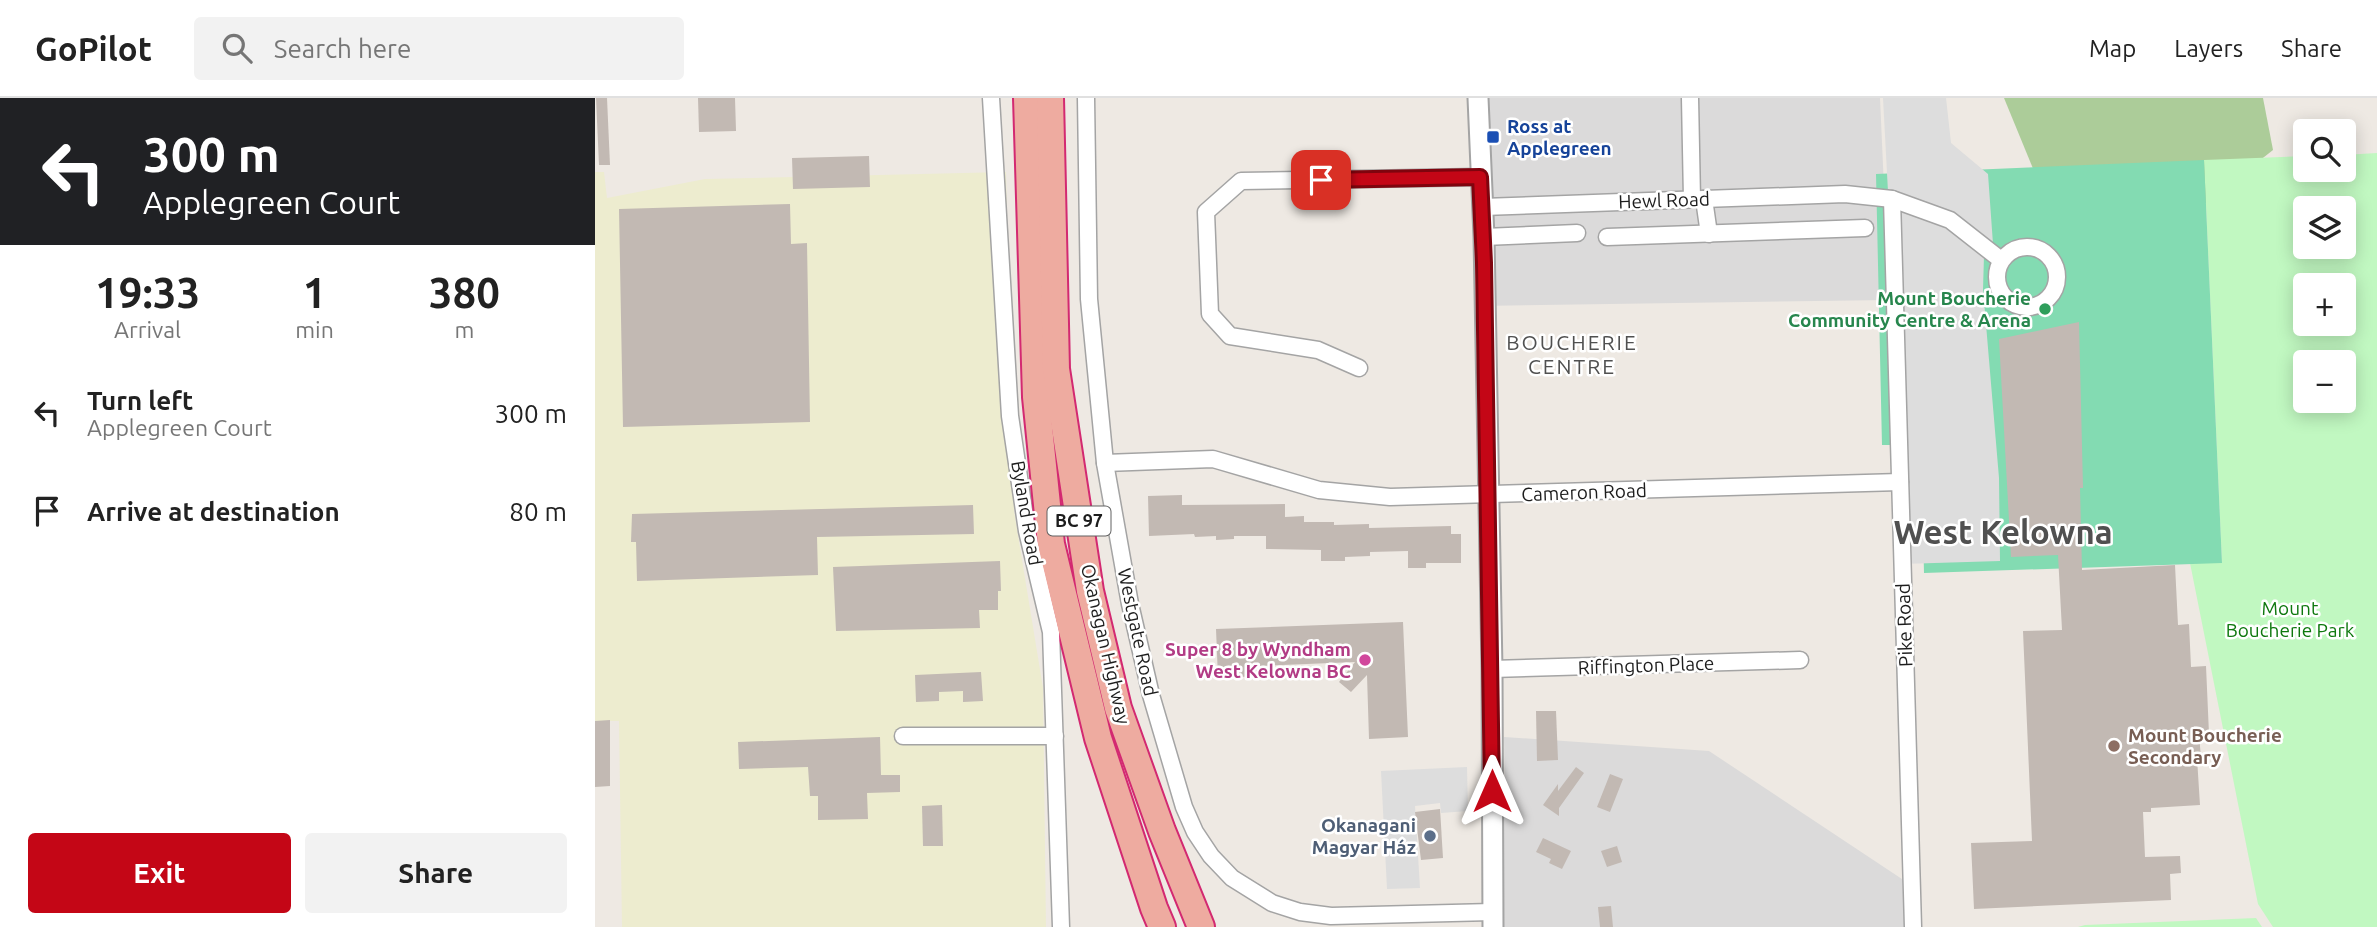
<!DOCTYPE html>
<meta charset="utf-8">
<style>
:root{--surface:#fff;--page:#f2f2f2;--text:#222;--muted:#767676;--line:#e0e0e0;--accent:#c40616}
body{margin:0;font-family:Ubuntu,sans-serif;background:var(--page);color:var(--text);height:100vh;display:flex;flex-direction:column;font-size:26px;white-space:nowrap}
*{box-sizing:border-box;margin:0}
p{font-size:23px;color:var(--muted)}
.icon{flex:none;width:38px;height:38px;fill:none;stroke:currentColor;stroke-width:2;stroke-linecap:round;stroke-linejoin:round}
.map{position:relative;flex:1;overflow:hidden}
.sheet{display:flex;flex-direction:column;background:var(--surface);width:595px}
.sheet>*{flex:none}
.top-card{background:#202124;color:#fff;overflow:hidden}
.buttons{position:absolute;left:1698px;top:21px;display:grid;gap:14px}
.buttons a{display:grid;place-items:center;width:63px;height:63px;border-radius:7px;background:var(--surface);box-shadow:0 4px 18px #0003;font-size:35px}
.pin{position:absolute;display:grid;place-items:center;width:60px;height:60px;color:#fff;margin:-30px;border-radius:14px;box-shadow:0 4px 10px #0006}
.me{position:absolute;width:77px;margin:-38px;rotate:0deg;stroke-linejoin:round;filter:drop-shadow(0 0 5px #0008)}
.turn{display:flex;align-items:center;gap:24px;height:147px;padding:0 28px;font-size:32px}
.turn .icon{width:91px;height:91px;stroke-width:2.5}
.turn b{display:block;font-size:49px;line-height:60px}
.eta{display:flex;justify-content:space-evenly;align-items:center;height:119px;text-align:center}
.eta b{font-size:42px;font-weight:600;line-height:49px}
.button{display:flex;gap:14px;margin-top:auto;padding:14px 28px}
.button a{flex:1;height:80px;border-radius:7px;background:var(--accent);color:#fff;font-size:28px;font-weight:600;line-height:80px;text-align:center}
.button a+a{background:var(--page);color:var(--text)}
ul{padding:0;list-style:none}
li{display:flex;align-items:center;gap:21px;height:98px;padding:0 28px}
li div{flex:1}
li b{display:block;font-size:26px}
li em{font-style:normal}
header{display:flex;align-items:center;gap:42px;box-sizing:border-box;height:98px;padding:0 35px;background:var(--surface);border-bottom:2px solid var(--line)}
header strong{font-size:33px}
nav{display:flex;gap:38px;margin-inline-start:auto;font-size:24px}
.search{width:490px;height:63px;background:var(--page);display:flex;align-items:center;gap:18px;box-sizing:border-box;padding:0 24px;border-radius:7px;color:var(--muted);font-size:26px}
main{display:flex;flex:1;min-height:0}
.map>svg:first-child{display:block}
.residential{fill:#dbdada}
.farmland{fill:#edeccf}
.forest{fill:#accc99}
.park{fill:#c1f8c1;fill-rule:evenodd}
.pitch{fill:#83dbb2}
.parking{fill:#ddd}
.building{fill:#c2b9b3}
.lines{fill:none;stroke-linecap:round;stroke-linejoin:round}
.minor-casing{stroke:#a4a4a4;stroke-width:19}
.tertiary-casing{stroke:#a4a4a4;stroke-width:23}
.trunk-casing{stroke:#d32971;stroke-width:30}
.minor{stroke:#fff;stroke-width:16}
.tertiary{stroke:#fff;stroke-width:19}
.trunk{stroke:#eeaba0;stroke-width:26}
.route-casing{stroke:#7f040e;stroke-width:18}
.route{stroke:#c40616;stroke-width:12}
.transit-dot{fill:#1a4fb4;stroke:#fff;stroke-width:2.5}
.leisure-dot{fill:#2e9e5b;stroke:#fff;stroke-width:2.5}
.hotel-dot{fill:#d1479c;stroke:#fff;stroke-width:2.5}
.education-dot{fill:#8d6e63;stroke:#fff;stroke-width:2.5}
.service-dot{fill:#5c6f8a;stroke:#fff;stroke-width:2.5}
.labels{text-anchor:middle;stroke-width:5;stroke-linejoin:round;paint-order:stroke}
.shield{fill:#fff;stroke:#616161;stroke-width:2}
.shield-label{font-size:18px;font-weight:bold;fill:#1d1d1d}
.transit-label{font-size:19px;font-weight:bold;fill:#164399;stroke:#fff;text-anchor:start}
.street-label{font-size:19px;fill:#1d1d1d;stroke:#fff}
.leisure-label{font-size:19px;font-weight:bold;fill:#27864d;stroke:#fff;text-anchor:end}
.park-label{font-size:19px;fill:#0e780e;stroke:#fff}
.hotel-label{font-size:19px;font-weight:bold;fill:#b23c85;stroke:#fff;text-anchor:end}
.education-label{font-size:19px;font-weight:bold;fill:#785e54;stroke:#fff;text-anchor:start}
.service-label{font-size:19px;font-weight:bold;fill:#4e5e75;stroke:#fff;text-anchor:end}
.neighbourhood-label{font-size:21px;letter-spacing:2px;fill:#505050;stroke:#fff}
.town-label{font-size:33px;font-weight:bold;fill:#505050;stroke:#fff}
</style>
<header>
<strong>GoPilot</strong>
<div class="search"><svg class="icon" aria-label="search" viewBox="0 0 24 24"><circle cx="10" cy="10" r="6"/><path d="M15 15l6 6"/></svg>Search here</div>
<nav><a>Map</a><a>Layers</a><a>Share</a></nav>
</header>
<main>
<section class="sheet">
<div class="top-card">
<div class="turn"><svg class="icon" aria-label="left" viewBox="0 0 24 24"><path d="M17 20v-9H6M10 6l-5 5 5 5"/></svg><div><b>300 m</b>Applegreen Court</div></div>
</div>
<div class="eta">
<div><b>19:33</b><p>Arrival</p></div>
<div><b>1</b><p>min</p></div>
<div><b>380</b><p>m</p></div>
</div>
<ul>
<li><svg class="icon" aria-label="left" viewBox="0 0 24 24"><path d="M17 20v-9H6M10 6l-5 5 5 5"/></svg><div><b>Turn left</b><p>Applegreen Court</p></div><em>300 m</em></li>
<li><svg class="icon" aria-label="arrive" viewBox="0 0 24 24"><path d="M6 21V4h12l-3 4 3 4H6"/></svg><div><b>Arrive at destination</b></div><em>80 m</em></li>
</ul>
<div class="button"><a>Exit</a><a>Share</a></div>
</section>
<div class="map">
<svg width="1782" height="829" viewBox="0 0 1782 829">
<rect width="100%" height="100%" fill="#eee9e3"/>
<g class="residential">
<path d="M878,0h407l9,202 -411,6z"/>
<path d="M909,639l205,14 205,136 2,40h-421l-4,-106 14,-16z"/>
</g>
<path class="farmland" d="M0,74h9l3,26 98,-19 301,-7 8,339 29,177 3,239h-424l-3,-206h-24z"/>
<path class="forest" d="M1409,0h259l10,52 -110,87 -129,-66z"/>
<g class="park">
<path d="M1782,55v774h-104l-15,-23 -68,-341h32l-18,-403 101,-4v14h38v-15zM1710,110h38v39h-38zM1710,187h38v39h-38zM1710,264h38v39h-38z"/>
<path d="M1661,820l6,9h-184l7,-2z"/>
</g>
<path class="pitch" d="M1609,62l18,403 -298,10 -3,-128h-39l-6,-271z"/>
<g class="parking">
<path d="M1288,0h63l5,45 37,31 5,70 -9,12 -1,33 16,189 1,83 -98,3 -7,-241z"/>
<path d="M872,669l1,44 -27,2 -1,-10 -25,3 5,82 -33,1 -6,-118z"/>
</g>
<g class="building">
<path d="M1,0h11l3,67h-11z"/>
<path d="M103,0h37l1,33 -37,1z"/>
<path d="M274,58l1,31 -77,2 -1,-31z"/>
<path d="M195,106l1,40 16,-1 3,179 -187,5 -4,-218z"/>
<path d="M1484,224l4,166h-3l2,82 93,-5 3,60 11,-1 2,43 15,-1 3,68h-10l2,24h-4l3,47 -49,3v4h-8l2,45 35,-1 1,17 -11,1 1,26 -197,9 -3,-66 61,-2 -9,-210 39,-1 -4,-75 -47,2 -12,-218z"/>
<path d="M587,397v10l103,-1v13l19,-1v6h30v3l35,-1v4l82,-2v8h10v29h-35v5h-18v-17l-38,1v4l-25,1v4h-24v-11l-55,-1v-13h-32v3l-18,1v-4l-21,1 -1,-3 -45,2 -1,-40z"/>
<path d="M378,407l1,29 -157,3 1,38 -181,6 -1,-39h-5l1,-28z"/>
<path d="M405,463l1,30h-3v19h-19l1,18 -144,3 -3,-64z"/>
<path d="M808,524l5,115 -39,2 -2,-64 -16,17 -12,-10 16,-20 -96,4 1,10 -42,2 -2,-49z"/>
<path d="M386,574l2,29 -20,1v-11l-24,1v9l-23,1 -1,-27z"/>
<path d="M941,613h20l2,49 -21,1z"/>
<path d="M15,622v66l-15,1v-66z"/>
<path d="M285,639l1,38h19v17l-33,1 1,26 -50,1v-24h-8l-2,-29 -69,2 -1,-27z"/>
<path d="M981,669l8,6 -25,35v8l-16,-11 15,-21v7z"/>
<path d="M1015,676l13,5 -13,33 -13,-5z"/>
<path d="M347,707l1,41h-20l-1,-40z"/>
<path d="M845,711l3,49 -22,2 -6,-48z"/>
<path d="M948,740l28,13 -9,18 -13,-6 2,-4 -15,-7z"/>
<path d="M1022,748l5,16 -15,5 -6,-16z"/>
<path d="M1016,808l2,21h-13l-2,-20z"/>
</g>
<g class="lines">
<defs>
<g id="minor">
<path d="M396,0l19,318 17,115 24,101 10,295"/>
<path d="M491,0l3,201 16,164 25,141 21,91 33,112 11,25 16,24 21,22 40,25 28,9 31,4 161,-4"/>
<path d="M1095,0l2,101"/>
<path d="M1109,101l5,35"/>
<path d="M1297,101l21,728"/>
<path d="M888,109l362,-13 47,5 58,21 51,40"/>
<path d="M889,139l93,-4"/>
<path d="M1012,139l258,-9"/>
<circle cx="1432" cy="179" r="30"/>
<path d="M764,270l-41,-18 -88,-14 -20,-22 -4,-102 35,-31 239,-4"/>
<path d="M510,365l108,-4 106,31 71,7 510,-15"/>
<path d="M897,571l308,-9"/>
<path d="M308,638h152"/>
</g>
<path id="tertiary" d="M883,0l6,139 8,432 1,258"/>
<g id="trunk">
<path d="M432,0l9,299 15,147 47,194 56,170 8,19"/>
<path d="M455,0l6,271 34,222 28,117 44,123 39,96"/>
</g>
</defs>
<use href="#minor" class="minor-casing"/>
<use href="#tertiary" class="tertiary-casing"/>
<use href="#trunk" class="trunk-casing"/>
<use href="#minor" class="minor"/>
<use href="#tertiary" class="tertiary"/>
<use href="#trunk" class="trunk"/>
</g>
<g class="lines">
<defs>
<path id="route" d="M726,82l159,-3 4,86 8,528"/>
</defs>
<use href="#route" class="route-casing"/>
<use href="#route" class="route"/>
</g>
<rect class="transit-dot" x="891" y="32" width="14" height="14" rx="3.5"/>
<circle class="leisure-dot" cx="1450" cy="211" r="7"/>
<circle class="hotel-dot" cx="770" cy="562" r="7"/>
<circle class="education-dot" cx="1519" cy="648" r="7"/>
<circle class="service-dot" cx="835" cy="738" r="7"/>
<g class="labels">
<rect class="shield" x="452.5" y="408.5" width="63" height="29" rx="5"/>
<g class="shield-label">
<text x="484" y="429">BC 97</text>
</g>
<g class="transit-label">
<text x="912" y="35">Ross at<tspan x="912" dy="22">Applegreen</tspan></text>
</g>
<g class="street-label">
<text transform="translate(1069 102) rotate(-2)" y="7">Hewl Road</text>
<text transform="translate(989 394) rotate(-2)" y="7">Cameron Road</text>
<text transform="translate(432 415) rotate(80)" y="7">Byland Road</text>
<text transform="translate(1309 527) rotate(-92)" y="7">Pike Road</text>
<text transform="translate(543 534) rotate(78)" y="7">Westgate Road</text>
<text transform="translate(511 546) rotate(77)" y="7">Okanagan Highway</text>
<text transform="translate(1051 567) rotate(-2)" y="7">Riffington Place</text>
</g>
<g class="leisure-label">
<text x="1436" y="207">Mount Boucherie<tspan x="1436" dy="22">Community Centre &amp; Arena</tspan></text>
</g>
<g class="park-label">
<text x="1695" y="517">Mount<tspan x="1695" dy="22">Boucherie Park</tspan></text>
</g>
<g class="hotel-label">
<text x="756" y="558">Super 8 by Wyndham<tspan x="756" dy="22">West Kelowna BC</tspan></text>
</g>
<g class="education-label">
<text x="1533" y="644">Mount Boucherie<tspan x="1533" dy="22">Secondary</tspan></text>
</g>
<g class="service-label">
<text x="821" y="734">Okanagani<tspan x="821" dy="22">Magyar Ház</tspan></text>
</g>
<g class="neighbourhood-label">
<text x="977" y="252">BOUCHERIE<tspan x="977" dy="24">CENTRE</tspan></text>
</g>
<g class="town-label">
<text x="1408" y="446">West Kelowna</text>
</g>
</g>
</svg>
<div class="buttons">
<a><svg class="icon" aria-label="search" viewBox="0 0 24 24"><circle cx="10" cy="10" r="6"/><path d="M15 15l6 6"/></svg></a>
<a><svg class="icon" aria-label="layers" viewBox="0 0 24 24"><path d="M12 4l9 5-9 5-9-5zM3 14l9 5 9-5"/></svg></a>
<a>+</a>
<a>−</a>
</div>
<div class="pin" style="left:726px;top:82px;background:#d93025"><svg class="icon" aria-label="arrive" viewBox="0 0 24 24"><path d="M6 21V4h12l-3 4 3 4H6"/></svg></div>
<svg class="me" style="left:897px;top:693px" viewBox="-20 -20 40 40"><path d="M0-17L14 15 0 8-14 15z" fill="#c40616" stroke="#fff" stroke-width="4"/></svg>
</div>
</main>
